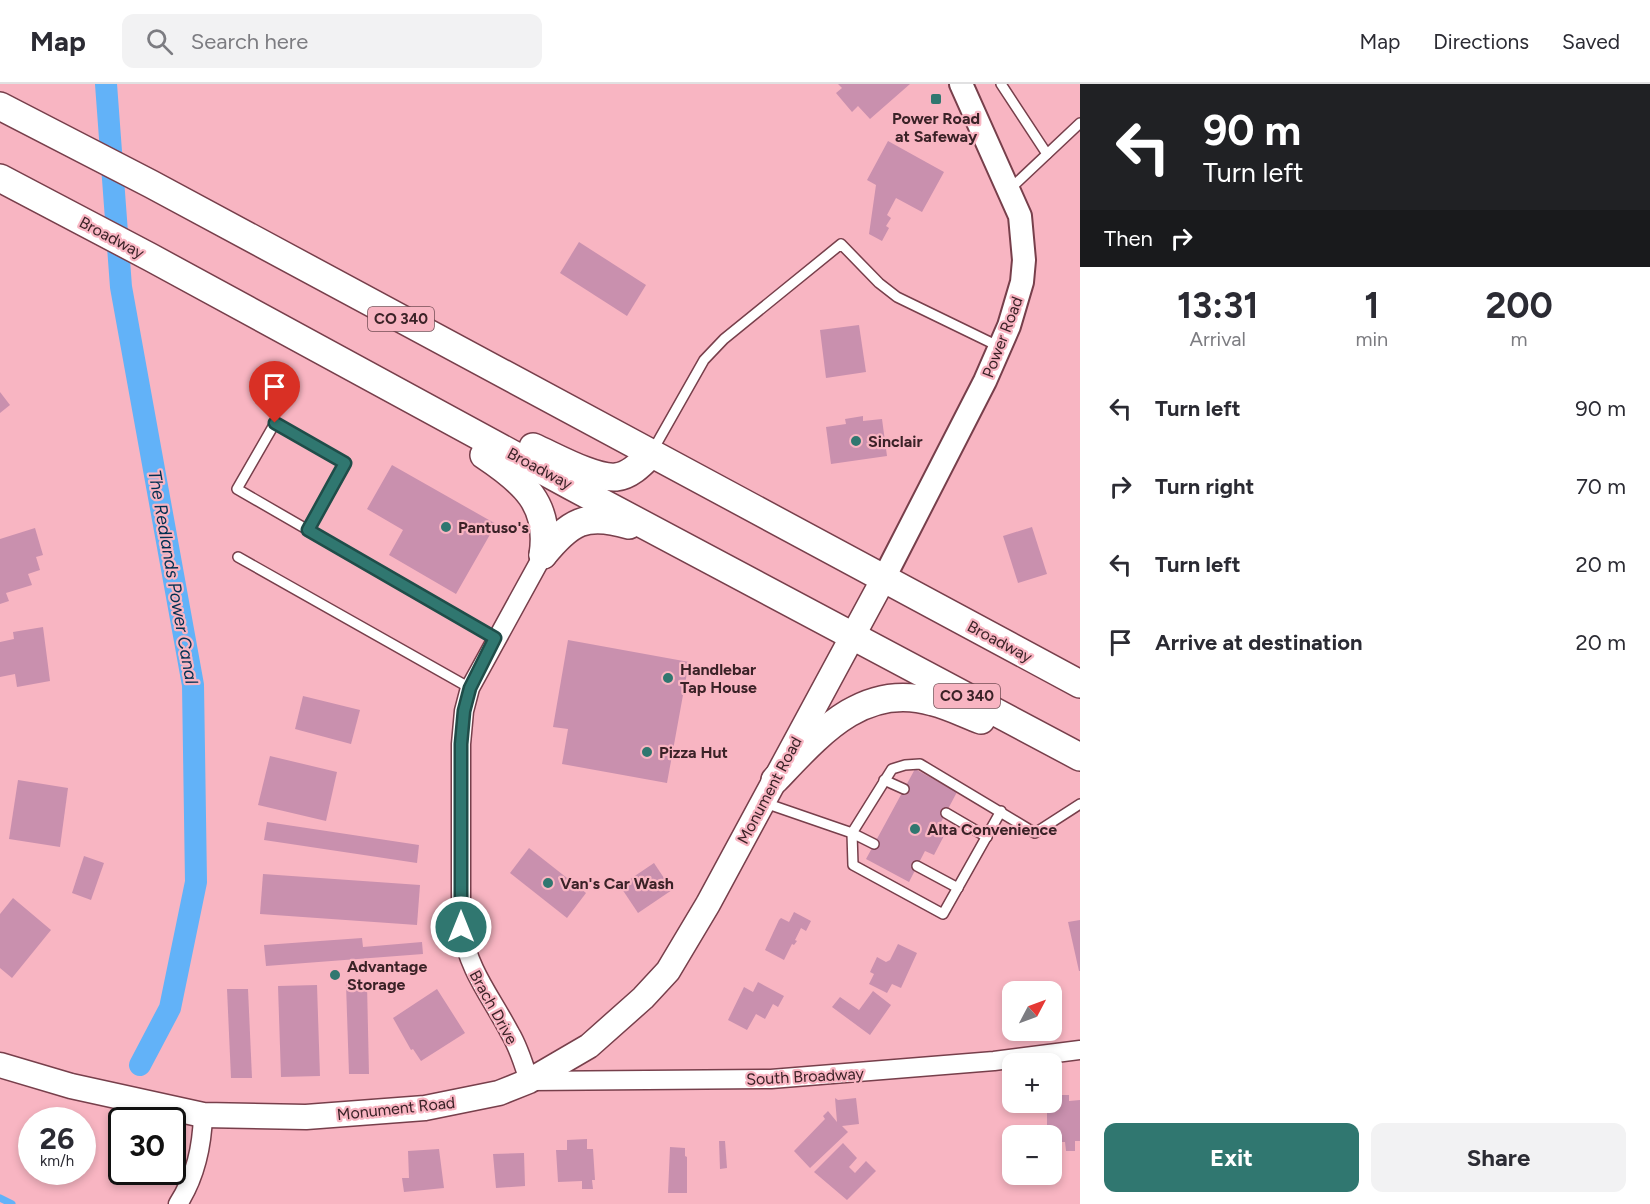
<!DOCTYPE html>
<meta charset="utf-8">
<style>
:root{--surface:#fff;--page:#f2f2f3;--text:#2b2b33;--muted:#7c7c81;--line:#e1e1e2;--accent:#307770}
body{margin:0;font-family:Figtree,sans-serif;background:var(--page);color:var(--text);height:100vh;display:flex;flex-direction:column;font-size:22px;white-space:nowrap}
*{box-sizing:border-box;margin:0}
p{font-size:20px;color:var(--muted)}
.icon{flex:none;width:33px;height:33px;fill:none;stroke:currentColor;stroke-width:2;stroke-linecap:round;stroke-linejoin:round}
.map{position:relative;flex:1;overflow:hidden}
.details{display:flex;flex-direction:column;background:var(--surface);width:570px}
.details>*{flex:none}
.guide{background:#202124;color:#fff;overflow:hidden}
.needle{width:39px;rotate:49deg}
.tools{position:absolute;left:1002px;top:897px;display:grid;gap:12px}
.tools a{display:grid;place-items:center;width:60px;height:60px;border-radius:12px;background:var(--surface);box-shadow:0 3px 9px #0003;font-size:30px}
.speed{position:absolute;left:18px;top:1023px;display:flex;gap:12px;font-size:30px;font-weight:700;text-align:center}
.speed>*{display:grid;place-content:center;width:78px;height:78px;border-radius:50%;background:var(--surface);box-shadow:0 3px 9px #0003;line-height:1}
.speed small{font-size:15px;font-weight:400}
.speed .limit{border:3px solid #111;border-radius:9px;background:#fff;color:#111}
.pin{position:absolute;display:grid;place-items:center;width:51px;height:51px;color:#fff;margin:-62px -26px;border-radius:50% 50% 50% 0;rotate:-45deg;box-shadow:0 0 6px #0007}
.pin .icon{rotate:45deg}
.me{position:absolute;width:66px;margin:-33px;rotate:0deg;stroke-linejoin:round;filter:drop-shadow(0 0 4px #0008)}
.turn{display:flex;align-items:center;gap:21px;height:126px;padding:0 24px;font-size:27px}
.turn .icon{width:78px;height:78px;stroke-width:2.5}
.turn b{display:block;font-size:42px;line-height:51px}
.then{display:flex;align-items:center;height:57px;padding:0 24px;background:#0003;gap:12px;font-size:22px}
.eta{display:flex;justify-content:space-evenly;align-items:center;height:102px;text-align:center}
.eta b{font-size:36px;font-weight:700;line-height:42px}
.cta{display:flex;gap:12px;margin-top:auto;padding:12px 24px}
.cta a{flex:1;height:69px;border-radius:12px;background:var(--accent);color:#fff;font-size:24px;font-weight:700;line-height:69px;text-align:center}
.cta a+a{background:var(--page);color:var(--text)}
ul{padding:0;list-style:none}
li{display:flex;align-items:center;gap:18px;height:78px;padding:0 24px}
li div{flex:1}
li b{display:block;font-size:22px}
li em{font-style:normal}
header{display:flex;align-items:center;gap:36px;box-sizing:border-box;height:84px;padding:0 30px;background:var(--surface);border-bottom:2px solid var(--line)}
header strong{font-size:28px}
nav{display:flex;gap:33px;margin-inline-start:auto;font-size:21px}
.search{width:420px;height:54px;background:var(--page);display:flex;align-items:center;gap:15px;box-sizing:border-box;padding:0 21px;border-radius:12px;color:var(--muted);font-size:22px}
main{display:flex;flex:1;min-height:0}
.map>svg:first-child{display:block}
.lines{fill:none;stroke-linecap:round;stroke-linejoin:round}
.stream{stroke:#62b2f8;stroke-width:7}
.canal{stroke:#62b2f8;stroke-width:22}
.building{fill:#c990ae}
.service-casing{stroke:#773f4b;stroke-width:12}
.minor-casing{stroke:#773f4b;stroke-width:21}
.tertiary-casing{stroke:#773f4b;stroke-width:26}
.secondary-casing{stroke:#773f4b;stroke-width:27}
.primary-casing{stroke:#773f4b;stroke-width:30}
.service{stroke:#fff;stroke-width:9}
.minor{stroke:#fff;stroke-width:18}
.tertiary{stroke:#fff;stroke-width:22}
.secondary{stroke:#fff;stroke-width:24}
.primary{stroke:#fff;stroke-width:27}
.route-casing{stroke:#1f4d49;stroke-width:15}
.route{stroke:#307770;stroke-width:10}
.poi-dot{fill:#307770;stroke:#f8b5c2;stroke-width:2}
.labels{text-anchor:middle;stroke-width:4.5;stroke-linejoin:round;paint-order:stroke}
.shield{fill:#f8b5c2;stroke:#744e56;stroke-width:1.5}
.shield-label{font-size:15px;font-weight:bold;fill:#3b2227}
.poi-label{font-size:16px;font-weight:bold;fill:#3b2227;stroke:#f8b5c2;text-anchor:start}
.street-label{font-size:16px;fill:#3b2227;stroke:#f8b5c2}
.water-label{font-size:18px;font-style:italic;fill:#023052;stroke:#f8b5c2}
</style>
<header>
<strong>Map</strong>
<div class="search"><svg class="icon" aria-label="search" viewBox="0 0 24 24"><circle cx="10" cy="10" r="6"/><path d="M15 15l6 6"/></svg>Search here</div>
<nav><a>Map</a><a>Directions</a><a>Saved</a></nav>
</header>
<main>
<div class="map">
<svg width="1080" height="1120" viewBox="0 0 1080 1120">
<rect width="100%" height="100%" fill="#f8b5c2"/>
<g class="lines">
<path class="stream" d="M0,1114l12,6"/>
<path class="canal" d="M106,0l15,203 72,398 3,197 -26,126 -30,57"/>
</g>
<g class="building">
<path d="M838,0h72l-40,35 -12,-13 -6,6 -16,-19 6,-5z"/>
<path d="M888,57l56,31 -22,40 -26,-14 -9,17 4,3 -5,8 3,2 -7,13 -13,-7 7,-49 -9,-5z"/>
<path d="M579,158l67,43 -19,31 -67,-43z"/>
<path d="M859,241l7,47 -40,6 -6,-48z"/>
<path d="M0,308l10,13 -10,8z"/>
<path d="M863,332v5l19,-2 5,37 -56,8 -5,-37 20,-3 -1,-5z"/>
<path d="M392,381l104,59 -40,70 -67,-39 14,-25 -36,-21z"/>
<path d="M1032,443l15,47 -29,9 -15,-47z"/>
<path d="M35,444l8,27 -7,2 4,13 -12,4 4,11 -26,8 3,8 -9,3v-65z"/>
<path d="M43,543l7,54 -33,6 -2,-13 -15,3v-35l14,-3 -1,-7z"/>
<path d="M568,556l121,22 -22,121 -105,-19 6,-35 -15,-2z"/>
<path d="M303,612l57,14 -9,34 -56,-15z"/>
<path d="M270,672l67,16 -11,49 -68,-16z"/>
<path d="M915,685l42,23 -18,34 8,4 -13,25 -9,-4 -16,31 -43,-23z"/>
<path d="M18,696l50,8 -8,59 -51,-8z"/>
<path d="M267,738l152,23 -2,18 -153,-23z"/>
<path d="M529,764l57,45 -19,25 -57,-45z"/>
<path d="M84,772l20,7 -13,37 -19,-7z"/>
<path d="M654,779l18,27 -34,23 -18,-27z"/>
<path d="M263,790l157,11 -3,40 -157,-11z"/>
<path d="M13,814l38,32 -39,48 -12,-10v-54z"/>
<path d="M794,828l17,9 -5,10 -5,-3 -6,12 2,1 -3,4 -2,-1 -8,16 -19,-10 14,-30 2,-2 8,4z"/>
<path d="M1080,836v51h-1l-11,-49z"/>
<path d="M362,854l1,9 59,-5 1,12 -157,12 -2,-21z"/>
<path d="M898,860l19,9 -16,35 -9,-4 -5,9 -18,-9 5,-10 -4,-2 7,-15 9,5 4,-2z"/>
<path d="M758,898l26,14 -6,11 -5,-3 -8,15 -9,-5 -9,16 -19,-10 16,-33 9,5z"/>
<path d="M346,900h21l2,90h-20z"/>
<path d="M317,901l3,91 -39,1 -3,-91z"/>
<path d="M227,905h21l4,89h-21z"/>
<path d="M437,905l28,44 -44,28 -8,-12 -2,1 -18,-32z"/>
<path d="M873,907l18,14 -21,30 -38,-28 8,-10 19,13z"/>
<path d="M1061,1011h8v6l11,-1v41h-5v10h-9l-1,-9h-13v-6h-5v-34l14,-2z"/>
<path d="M835,1014l3,2 18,-2 3,26 -17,2 6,6 -38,36 -16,-17 31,-32 -2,-3 5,-5 9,11z"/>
<path d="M587,1055v10h6l2,31h-3l1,9h-11v-8l-24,1 -2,-32h11v-10z"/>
<path d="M719,1057h6l2,27 -7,1z"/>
<path d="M843,1059l14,15 -8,9 6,6 11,-12 10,10 -29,29 -33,-28z"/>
<path d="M670,1063l15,1v8l2,1v36h-19z"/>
<path d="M439,1065l5,39 -40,4 -2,-14h7l-1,-27z"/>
<path d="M524,1069l1,33 -29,2 -3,-34z"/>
</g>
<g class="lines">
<defs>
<g id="service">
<path d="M1001,0l46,70"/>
<path d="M1010,105l70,-66"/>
<path d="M653,366l51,-90 20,-21 117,-95 38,39 18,14 103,50"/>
<path d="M308,446l37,-67 -70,-40 -38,66 258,149"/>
<path d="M238,473l232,131"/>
<path d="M884,696l20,9"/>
<path d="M765,719l87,30 40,-64 13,-4 15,-1 115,69 45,-29"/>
<path d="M946,729l41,24"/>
<path d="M874,760l-22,-11 1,32 90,49 58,-103"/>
<path d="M917,782l41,22"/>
</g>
<g id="minor">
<path d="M543,471l-73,133 -6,23 -3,33v183c8,45 29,68 49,106 9,15 14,32 19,48l242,-2 223,-18 86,-11"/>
<path d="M178,1120c18,-28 24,-57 25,-89"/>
</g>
<path id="tertiary" d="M884,494l101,-197 24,-55 13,-44 2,-22 -4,-44 -59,-132"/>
<path id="secondary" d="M0,981l71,21 132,29 103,2 119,-9 74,-15 30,-12 60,-35 54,-48 25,-27 40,-67 176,-326"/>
<g id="primary">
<path d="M0,22l151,78 929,500"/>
<path d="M0,94l150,79 421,229 509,271"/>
<path d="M533,363c21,9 61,32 83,30 14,-1 26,-14 35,-23"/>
<path d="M484,371c39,26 67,49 59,100"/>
<path d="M543,471c27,-33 42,-43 86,-30"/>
<path d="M775,696c43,-45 88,-99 158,-78 16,4 32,12 48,18"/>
</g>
</defs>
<use href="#service" class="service-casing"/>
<use href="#minor" class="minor-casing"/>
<use href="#tertiary" class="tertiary-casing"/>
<use href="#secondary" class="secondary-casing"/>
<use href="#primary" class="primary-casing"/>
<use href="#service" class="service"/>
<use href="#minor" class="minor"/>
<use href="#tertiary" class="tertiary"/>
<use href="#secondary" class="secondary"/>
<use href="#primary" class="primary"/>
</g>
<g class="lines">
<defs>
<path id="route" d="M275,339l70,40 -37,67 187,108 -25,50 -6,23 -3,33v183"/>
</defs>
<use href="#route" class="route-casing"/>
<use href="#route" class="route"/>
</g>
<g class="poi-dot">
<rect x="930" y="9" width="12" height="12" rx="3"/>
<circle cx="856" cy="357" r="6"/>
<circle cx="446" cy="443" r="6"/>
<circle cx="668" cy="594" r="6"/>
<circle cx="647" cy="668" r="6"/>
<circle cx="915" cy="745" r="6"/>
<circle cx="548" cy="799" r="6"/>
<circle cx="335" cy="891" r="6"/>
</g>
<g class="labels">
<g class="shield">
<rect x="368" y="223" width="66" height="24" rx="4.5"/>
<rect x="934" y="600" width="66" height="24" rx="4.5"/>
</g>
<g class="shield-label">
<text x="401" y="240">CO 340</text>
<text x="967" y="617">CO 340</text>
</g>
<g class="poi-label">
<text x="936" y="40" text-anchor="middle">Power Road<tspan x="936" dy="18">at Safeway</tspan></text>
<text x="868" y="363">Sinclair</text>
<text x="458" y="449">Pantuso's</text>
<text x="680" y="591">Handlebar<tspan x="680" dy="18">Tap House</tspan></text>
<text x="659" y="674">Pizza Hut</text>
<text x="927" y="751">Alta Convenience</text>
<text x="560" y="805">Van's Car Wash</text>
<text x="347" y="888">Advantage<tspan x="347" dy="18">Storage</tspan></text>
</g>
<g class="street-label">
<text transform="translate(112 153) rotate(28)" y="6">Broadway</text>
<text transform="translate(1002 253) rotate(-69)" y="6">Power Road</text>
<text transform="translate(540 384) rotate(28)" y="6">Broadway</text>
<text transform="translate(1000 557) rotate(28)" y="6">Broadway</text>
<text transform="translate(769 706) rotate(-62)" y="6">Monument Road</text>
<text transform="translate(494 923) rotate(61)" y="6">Brach Drive</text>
<text transform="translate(805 992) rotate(-3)" y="6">South Broadway</text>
<text transform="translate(396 1024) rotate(-6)" y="6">Monument Road</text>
</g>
<g class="water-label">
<text transform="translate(173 493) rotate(80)" y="6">The Redlands Power Canal</text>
</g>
</g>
</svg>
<div class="tools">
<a><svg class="needle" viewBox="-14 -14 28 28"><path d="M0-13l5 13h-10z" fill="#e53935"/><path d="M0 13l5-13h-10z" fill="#7c7c81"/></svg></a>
<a>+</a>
<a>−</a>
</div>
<div class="speed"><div>26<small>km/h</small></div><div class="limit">30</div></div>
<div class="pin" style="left:275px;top:339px;background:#d93025"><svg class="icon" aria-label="arrive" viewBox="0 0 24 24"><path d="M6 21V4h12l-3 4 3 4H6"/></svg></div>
<svg class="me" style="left:461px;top:843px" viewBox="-20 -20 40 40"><circle r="17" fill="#307770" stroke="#fff" stroke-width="3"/><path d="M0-11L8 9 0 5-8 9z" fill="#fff"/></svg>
</div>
<section class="details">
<div class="guide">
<div class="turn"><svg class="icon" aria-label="left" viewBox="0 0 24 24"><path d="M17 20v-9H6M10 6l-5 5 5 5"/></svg><div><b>90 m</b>Turn left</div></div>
<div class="then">Then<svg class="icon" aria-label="right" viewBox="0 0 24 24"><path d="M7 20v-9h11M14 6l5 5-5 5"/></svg></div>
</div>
<div class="eta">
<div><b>13:31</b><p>Arrival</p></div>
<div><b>1</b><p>min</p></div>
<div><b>200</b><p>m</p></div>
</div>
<ul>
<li><svg class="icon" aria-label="left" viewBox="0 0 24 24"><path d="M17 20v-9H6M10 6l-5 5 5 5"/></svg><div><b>Turn left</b></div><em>90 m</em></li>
<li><svg class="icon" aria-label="right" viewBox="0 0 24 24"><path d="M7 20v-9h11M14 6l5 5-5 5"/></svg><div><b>Turn right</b></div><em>70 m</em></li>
<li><svg class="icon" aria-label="left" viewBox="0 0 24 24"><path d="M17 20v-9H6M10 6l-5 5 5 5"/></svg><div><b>Turn left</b></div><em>20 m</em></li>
<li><svg class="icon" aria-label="arrive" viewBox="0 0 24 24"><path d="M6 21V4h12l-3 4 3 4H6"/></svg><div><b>Arrive at destination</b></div><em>20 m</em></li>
</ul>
<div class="cta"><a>Exit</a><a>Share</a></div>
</section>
</main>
